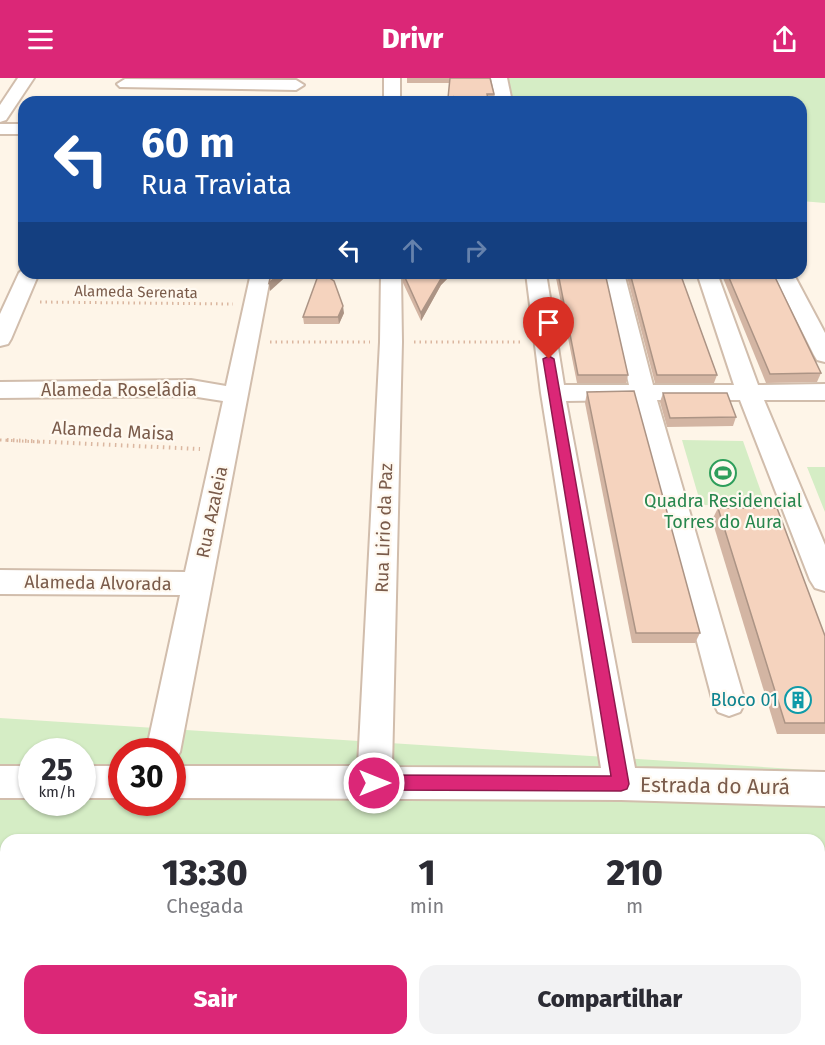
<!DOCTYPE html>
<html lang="pt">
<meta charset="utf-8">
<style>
:root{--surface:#fff;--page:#f2f2f3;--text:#2b2b33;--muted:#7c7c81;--accent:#db2777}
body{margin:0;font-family:"Fira Sans",sans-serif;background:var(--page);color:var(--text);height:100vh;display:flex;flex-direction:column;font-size:22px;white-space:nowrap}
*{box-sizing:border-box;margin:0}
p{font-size:20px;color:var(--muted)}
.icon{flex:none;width:33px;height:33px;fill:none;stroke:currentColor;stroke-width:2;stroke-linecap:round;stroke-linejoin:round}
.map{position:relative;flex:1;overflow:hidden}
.panel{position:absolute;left:0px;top:756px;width:825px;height:212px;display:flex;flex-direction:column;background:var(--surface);border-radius:18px 18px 0 0;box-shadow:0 2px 4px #0004}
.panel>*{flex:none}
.guide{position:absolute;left:18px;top:18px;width:789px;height:183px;border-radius:18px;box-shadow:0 2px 4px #0004;background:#1a4fa0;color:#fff;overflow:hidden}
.speed{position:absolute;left:18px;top:660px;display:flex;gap:12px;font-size:30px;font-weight:700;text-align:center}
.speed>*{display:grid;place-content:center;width:78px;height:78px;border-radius:50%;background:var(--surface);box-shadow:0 2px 4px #0004;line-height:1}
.speed small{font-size:15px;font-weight:400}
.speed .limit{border:9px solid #d22;background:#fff;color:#111}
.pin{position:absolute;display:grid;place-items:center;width:51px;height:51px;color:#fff;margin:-62px -26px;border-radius:50% 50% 50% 0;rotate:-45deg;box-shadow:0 0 6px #0007}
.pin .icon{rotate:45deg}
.me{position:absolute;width:66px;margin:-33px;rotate:90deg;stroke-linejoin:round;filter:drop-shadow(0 0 4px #0008)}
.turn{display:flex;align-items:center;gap:21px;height:126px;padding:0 24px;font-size:27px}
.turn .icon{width:78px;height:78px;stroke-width:2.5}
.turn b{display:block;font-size:42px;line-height:51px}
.lanes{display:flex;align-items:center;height:57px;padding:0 24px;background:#0003;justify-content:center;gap:30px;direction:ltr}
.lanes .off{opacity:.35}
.eta{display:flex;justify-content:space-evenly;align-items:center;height:102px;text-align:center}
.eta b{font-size:36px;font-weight:800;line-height:42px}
.cta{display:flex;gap:12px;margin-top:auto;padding:12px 24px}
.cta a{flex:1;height:69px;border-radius:18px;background:var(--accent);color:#fff;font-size:24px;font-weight:800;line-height:69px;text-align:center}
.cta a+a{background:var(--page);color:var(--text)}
header{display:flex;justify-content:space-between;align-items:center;height:78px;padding:0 24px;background:var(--accent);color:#fff;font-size:27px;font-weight:800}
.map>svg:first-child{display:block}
.green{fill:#d5edc5;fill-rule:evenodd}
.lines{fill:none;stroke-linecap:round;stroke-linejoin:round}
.minor-casing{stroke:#d1bdac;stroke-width:4}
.path-far1{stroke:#dbb7a0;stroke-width:3;stroke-dasharray:1.5 4;stroke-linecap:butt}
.path{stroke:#dbb7a0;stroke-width:4;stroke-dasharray:1.5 4.5;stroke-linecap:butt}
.minor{fill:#fff;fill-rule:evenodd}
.wall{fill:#d3b5a3}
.shaded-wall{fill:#ac9485}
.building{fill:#f5d3be;stroke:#ac9485;stroke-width:1.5}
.route{fill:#db2777;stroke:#8e194d;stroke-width:1.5}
.labels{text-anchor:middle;stroke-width:4.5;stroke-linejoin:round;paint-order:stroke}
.far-street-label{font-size:15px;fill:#7a5b4a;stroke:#fff9f0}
.street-label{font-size:18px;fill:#7a5b4a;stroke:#fff9f0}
.leisure-label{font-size:18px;fill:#27864d;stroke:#fff9f0}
.culture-label{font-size:18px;fill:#0d838f;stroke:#fff9f0;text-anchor:end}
.near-street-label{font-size:21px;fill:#7a5b4a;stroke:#fff9f0}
</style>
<header><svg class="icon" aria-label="menu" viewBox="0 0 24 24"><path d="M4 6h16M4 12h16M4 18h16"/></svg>Drivr<svg class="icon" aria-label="share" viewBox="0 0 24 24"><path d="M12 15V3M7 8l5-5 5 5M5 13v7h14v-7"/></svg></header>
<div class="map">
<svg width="825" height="967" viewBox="0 0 825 967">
<rect width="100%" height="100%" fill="#fef5e8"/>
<g class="green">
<path d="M508,0h317v125l-24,-2v-99h-288z"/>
<path d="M682,362l61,1 23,65 -65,-1z"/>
<path d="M807,389h18v45z"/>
<path d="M0,640l825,53v274h-825zM32,674h50v50h-50zM122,674h50v50h-50zM6,762h813v200h-813z"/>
</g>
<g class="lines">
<defs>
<g id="minor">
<path d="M18,0h16l-28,42 -6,2v-17z"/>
<rect x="384" y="0" width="16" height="24"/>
<path d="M491,0h16l5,24h-16z"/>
<path d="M125,1l171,1 8,5 -8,5 -176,-3 -3,-3z"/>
<rect x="0" y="46" width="24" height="10"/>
<path d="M24,190v5h15l-28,66 -3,5 -8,2v-32l19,-41z"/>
<path d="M251,195h20l-91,479 -8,12v-12h-26l34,-157 -180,-1v-24l185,2 38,-171 -32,-5 -191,2v-16l191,-2 35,6z"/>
<path d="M381,195h20l1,69 -10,425 209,1 -60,-375 -15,-120h20l18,112h65l-25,-112h20l29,112h81l-37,-112h20l41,112 67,-1v16h-61l61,145v46l-10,-3 -5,-8 -70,-180h-83l88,302 -5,10 -11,4 -11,-4 -5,-10 -80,-302 -67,1 69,367 190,4v34l-204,-6 -449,-2v-32h186l22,-424z"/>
<path d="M773,195h20l32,60v29l-8,-2 -3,-5z"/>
<rect x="0" y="688" width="32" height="32"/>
<rect x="82" y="688" width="40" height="32"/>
</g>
</defs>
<use href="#minor" class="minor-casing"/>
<g class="path-far1">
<path d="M40,224l193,2"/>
<path d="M270,264h100"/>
<path d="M414,264h109"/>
<path d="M0,362l41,2"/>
</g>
<path class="path" d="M7,362l193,9"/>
<use href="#minor" class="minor"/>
</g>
<g class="wall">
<path d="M407,0h83l4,16 -1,6h-5l-1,2h-39l2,-19h-43z"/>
<path d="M403,195h64v4l-17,-1 -9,9 -20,36 -18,-38z"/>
<path d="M555,195h50l23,102 -2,8h-49z"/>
<path d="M626,195h54l37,102 -3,8h-59z"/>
<path d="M721,195h52l48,100 -4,9 -51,1z"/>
<path d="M344,235l-5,11h-35l-1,-7z"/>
<path d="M587,314l113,241 -5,10h-63l-47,-240z"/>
<path d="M663,315l73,24 -3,9 -66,1 -7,-25z"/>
<path d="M718,430l107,128v98h-48l-65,-214z"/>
</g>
<g class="shaded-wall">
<path d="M280,195h10l-20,18 -1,-8z"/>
<path d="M445,195h5v3l-9,9 -20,36v-8l21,-36z"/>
<path d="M343,228l1,7 -5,11 -1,-7z"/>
</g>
<g class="building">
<path d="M450,0h40l4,16h-7l1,5 -40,-1z"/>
<path d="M454,19l4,5h-6z"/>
<path d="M271,195h9l-11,10z"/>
<path d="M319,195h3l12,8 9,25 -5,11h-35z"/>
<path d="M403,195h42l-3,4 -21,36z"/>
<path d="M558,195h47l23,102h-50z"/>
<path d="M630,195h50l37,102h-60z"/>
<path d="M727,195h46l48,100 -51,1z"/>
<path d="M634,313l66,242h-64l-49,-241z"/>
<path d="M663,315h64l9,24 -66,1z"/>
<path d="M718,430h59l48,128v87h-40z"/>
</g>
<path class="route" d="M549,278l5,3 75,425 -2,5 -6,2 -247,-1 -6,-2 -2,-5 2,-6 6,-2 237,1 -68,-417z"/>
<defs>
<symbol id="stadium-ring" viewBox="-11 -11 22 22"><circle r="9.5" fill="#fff9f0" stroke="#2e9e5b" stroke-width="1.5"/><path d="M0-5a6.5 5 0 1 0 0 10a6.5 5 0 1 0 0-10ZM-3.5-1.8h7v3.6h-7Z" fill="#2e9e5b"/></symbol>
<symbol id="building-ring" viewBox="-11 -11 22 22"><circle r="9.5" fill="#fff9f0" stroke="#0f9aa8" stroke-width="1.5"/><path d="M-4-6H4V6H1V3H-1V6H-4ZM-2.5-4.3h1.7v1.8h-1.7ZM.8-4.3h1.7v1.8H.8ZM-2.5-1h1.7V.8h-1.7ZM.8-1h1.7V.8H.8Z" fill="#0f9aa8"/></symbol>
</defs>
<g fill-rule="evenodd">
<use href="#stadium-ring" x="708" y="380" width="30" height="30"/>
<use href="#building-ring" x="783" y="607" width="30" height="30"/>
</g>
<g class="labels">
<g class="far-street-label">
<text transform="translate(136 214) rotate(1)" y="5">Alameda Serenata</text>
</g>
<g class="street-label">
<text x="119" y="318">Alameda Roselâdia</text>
<text transform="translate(113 353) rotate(3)" y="6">Alameda Maisa</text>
<text transform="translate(212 434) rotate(-78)" y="6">Rua Azaleia</text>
<text transform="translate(384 450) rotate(-88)" y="6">Rua Lirio da Paz</text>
<text transform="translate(98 505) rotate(1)" y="6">Alameda Alvorada</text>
</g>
<g class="leisure-label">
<text x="723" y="429">Quadra Residencial<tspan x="723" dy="21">Torres do Aura</tspan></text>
</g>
<g class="culture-label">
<text x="778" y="628">Bloco 01</text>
</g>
<g class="near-street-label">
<text transform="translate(715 708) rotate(1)" y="7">Estrada do Aurá</text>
</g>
</g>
</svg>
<div class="speed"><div>25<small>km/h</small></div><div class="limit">30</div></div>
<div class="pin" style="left:549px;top:281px;background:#d93025"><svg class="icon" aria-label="arrive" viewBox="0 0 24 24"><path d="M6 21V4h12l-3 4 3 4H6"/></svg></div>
<svg class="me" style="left:374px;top:705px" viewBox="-20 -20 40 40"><circle r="17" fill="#db2777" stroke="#fff" stroke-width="3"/><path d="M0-11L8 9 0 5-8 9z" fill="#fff"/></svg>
<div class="guide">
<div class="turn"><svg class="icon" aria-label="left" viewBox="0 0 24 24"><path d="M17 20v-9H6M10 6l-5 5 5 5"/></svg><div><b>60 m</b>Rua Traviata</div></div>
<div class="lanes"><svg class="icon" aria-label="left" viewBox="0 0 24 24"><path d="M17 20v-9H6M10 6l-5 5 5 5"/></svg><svg class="icon off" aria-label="ahead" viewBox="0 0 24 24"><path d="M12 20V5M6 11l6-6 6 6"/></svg><svg class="icon off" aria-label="right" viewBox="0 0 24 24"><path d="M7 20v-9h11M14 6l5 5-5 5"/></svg></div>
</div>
<section class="panel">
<div class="eta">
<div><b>13:30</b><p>Chegada</p></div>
<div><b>1</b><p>min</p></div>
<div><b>210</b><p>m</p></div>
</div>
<div class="cta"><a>Sair</a><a>Compartilhar</a></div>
</section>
</div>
